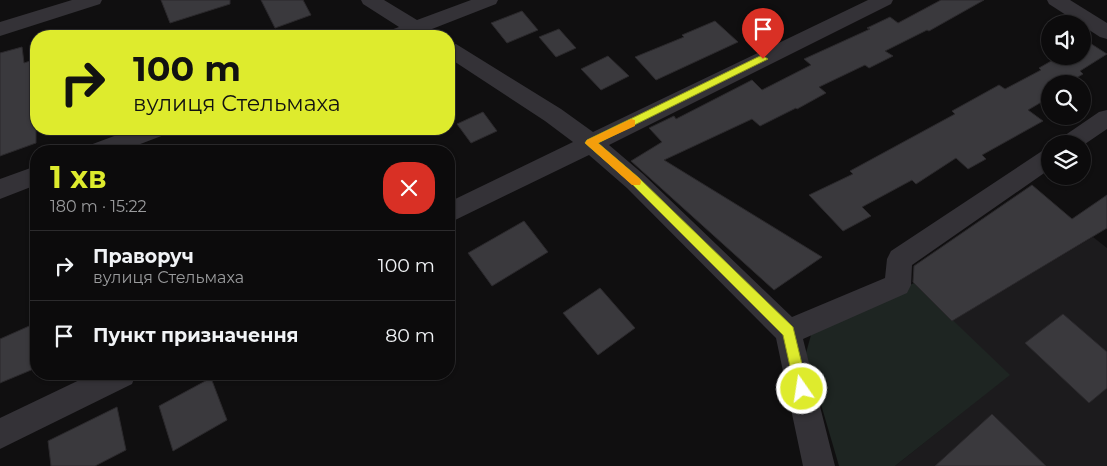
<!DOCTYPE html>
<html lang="uk">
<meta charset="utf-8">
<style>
:root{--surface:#0c0b0c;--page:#151415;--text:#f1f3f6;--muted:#9a9b9d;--line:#2c2b2d;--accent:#deeb2d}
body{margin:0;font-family:Montserrat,sans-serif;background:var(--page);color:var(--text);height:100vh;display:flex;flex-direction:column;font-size:19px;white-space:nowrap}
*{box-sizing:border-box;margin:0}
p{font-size:16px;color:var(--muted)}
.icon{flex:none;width:28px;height:28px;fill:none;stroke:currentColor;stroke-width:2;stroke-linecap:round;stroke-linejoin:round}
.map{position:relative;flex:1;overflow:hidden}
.drawer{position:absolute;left:30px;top:145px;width:425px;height:235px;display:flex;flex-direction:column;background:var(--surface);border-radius:20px;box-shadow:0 1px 4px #0004,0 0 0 1px var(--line)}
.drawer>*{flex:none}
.banner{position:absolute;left:30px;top:30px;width:425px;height:105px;border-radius:20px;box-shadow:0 1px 4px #0004,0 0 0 1px var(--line);background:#deeb2d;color:#111;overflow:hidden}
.fabs{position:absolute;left:1041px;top:15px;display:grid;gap:10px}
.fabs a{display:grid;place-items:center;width:50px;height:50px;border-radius:50%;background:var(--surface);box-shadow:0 1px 4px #0004,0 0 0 1px var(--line);font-size:25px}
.pin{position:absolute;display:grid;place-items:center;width:42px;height:42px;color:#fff;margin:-51px -21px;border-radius:50% 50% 50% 0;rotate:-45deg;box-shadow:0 0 5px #0007}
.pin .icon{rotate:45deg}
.me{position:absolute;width:55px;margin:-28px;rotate:347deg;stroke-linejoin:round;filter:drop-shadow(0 0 4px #0008)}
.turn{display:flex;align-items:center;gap:18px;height:105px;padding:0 20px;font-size:22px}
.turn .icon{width:65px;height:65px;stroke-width:2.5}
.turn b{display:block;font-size:35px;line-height:42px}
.round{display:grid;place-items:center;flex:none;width:52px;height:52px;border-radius:20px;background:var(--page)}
.head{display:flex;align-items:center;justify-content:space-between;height:85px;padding:0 20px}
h1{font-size:30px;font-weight:700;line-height:38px;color:var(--accent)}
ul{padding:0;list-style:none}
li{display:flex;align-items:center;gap:15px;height:70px;padding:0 20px;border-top:1px solid var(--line)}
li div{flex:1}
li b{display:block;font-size:19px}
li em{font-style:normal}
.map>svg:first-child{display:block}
.built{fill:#1c1b1d}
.green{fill:#1e2522}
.building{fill:#3a393d;stroke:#2b292c}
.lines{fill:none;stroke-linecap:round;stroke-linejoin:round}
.minor{fill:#343237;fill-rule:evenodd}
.route{fill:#deeb2d;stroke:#90991d}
.slow{fill:#f59e0b}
</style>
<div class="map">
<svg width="1107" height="466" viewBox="0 0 1107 466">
<rect width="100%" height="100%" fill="#100f10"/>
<path class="built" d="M1093,237l14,11v218h-212l114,-91 -57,-54z"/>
<path class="green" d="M914,283l96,92 -115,91h-56l-33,-113 5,-18z"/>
<g class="building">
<path d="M161,0h69v4l-60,19z"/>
<path d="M261,0h42l8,15 -36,13z"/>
<path d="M941,0h43l-55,31 -2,-1 -42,21 8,5 -24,12 -4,-3 -46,22 7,6 -29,16 -1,-1 -36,18 -8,-7 -88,41 158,97 -48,33 -143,-129 31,-19 -13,-14 25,-12 2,3 76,-39 10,10 49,-25 -7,-6 66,-30 -3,-1 23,-11 8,6z"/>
<path d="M522,11l16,19 -31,13 -16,-20z"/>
<path d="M715,21l23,21 -82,38 -21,-23 49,-20 -2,-2z"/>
<path d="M559,29l17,19 -20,9 -17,-20z"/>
<path d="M1082,38l25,16 -27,17 3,3 -17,10h-16v13l-22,13 15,11 -61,34 4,4 -18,10 -12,-11 -40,26 -4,-4 -50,27 9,9 -28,15 -34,-36 44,-21 -3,-3 105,-57 -3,-3 47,-26 6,4 36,-19 -2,-2 21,-12h22z"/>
<path d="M22,47l2,16 12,-4v84l-36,13v-103z"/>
<path d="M608,56l21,20 -28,14 -20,-21z"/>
<path d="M483,112l14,19 -26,12 -14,-19z"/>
<path d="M1032,185l40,34 35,-24v33l-155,93 -39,-39 1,-16z"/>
<path d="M524,221l24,31 -56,34 -24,-33z"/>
<path d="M600,288l35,40 -37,27 -35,-42z"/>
<path d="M1063,314l44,38v36l-18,15 -64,-60z"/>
<path d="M36,323v45l-36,15v-44z"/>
<path d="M211,378l16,42 -54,31 -14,-45z"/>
<path d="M117,407l9,43 -31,16h-44l-3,-25z"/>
<path d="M992,414l54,52h-111z"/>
</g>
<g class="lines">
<g class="minor">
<path d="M72,0h30l-2,4 -100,32v-14z"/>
<path d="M361,0h23l33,20 54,-20h27l-2,4 -64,25 3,5 -1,2h-49l3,-5 11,-4 -36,-23z"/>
<path d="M868,0h25l-2,4 -282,141 34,29 149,143 93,-39 2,-19 4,-8 151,-100 8,-3v21l-138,96 -1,20 -4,8 -104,46 32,127h-32l-27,-128 -149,-150 -38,-33 -140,68v-21l124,-60 -28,-21 -96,-63v-16l7,2 105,65 32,23z"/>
<path d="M1047,0h23l37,23v16l-7,-2 -51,-33z"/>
<path d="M1107,110v19l-25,17v-2h-24l3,-6 38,-26z"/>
<path d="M133,129h34l-3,6 -42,16h-35l3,-6z"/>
<path d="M36,166v19l-36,14v-20z"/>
<path d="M92,374h44l-4,10 -132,65v-31z"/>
</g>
</g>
<path class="route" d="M760,56h3l5,3 -170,84 41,35 154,149 15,62 -2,5 -4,2 -5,-2 -2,-5 -12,-54 -151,-151 -47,-41 2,-3z"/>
<path class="slow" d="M631,119l4,1v6l-37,17 42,36 1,3 -1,3h-8l-47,-42 2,-3z"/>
</svg>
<div class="fabs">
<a><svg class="icon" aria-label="sound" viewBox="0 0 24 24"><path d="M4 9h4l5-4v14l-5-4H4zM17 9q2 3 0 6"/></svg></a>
<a><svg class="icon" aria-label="search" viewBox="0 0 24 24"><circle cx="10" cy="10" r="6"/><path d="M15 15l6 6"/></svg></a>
<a><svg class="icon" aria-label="layers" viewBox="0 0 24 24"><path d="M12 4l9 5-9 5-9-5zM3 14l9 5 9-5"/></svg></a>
</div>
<div class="pin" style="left:763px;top:59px;background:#d93025"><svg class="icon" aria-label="arrive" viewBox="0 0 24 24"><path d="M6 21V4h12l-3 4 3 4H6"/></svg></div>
<svg class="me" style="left:802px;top:389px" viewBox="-20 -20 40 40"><circle r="17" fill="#deeb2d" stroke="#fff" stroke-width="3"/><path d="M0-11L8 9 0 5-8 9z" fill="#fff"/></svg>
<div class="banner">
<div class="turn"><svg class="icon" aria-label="right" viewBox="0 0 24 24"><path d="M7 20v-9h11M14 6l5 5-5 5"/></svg><div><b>100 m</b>вулиця Стельмаха</div></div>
</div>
<section class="drawer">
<div class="head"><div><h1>1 хв</h1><p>180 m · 15:22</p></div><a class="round" style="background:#d93025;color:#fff"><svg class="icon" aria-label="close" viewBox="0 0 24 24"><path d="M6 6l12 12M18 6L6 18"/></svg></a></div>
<ul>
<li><svg class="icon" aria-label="right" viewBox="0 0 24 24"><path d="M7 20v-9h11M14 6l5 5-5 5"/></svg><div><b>Праворуч</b><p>вулиця Стельмаха</p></div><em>100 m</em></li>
<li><svg class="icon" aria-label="arrive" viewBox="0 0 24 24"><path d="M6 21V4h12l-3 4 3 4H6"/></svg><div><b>Пункт призначення</b></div><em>80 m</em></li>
</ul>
</section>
</div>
